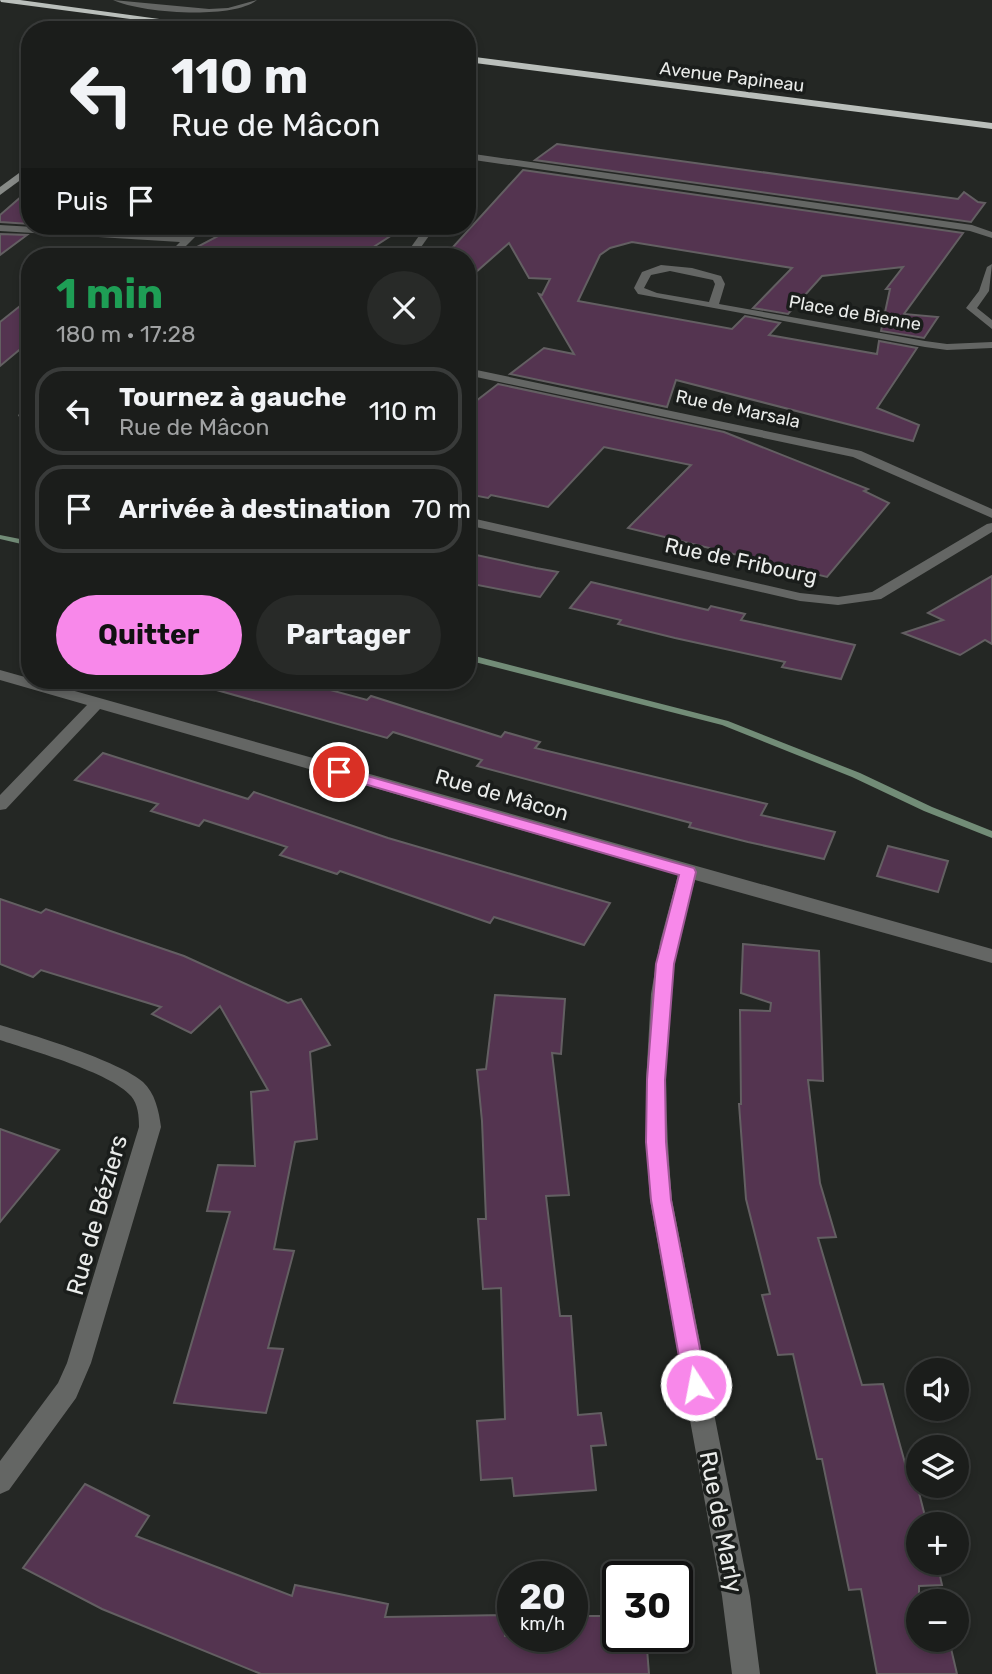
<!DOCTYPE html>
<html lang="fr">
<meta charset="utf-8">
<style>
:root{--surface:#1b1d1b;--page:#282a28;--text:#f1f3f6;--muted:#a0a2a3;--line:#393b3a;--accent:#f888ea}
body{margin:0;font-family:Rubik,sans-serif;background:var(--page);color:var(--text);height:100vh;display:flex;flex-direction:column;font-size:26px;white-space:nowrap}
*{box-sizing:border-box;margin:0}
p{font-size:23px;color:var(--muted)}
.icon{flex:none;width:38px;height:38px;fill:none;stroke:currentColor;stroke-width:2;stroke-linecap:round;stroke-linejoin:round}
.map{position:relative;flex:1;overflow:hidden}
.side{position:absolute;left:21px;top:248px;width:455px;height:441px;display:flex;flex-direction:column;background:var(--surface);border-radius:28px;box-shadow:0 4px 10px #0003,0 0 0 2px var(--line)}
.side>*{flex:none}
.hud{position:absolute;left:21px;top:21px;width:455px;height:214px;border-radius:28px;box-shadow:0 4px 10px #0003,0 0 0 2px var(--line);background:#1b1d1b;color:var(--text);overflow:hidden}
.fabs{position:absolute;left:906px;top:1358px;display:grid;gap:14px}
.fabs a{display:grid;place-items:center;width:63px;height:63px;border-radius:50%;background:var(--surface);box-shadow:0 4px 10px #0003,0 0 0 2px var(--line);font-size:35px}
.speed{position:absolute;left:497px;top:1561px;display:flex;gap:14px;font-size:35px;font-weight:700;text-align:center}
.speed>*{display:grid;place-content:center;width:91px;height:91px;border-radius:50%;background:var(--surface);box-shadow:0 4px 10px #0003,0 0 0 2px var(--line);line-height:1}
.speed small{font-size:18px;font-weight:400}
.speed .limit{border:4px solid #111;border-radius:10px;background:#fff;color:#111}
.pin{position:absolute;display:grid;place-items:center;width:60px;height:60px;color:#fff;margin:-30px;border:4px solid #fff;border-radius:50%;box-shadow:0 2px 7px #0007}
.me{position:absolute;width:77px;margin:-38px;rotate:349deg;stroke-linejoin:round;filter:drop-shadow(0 0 5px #0008)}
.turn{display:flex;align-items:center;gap:24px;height:147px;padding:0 35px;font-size:32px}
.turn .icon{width:91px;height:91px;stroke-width:2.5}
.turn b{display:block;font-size:49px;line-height:60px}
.then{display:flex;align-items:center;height:66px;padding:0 35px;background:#0003;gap:14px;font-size:26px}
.round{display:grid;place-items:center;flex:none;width:74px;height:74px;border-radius:37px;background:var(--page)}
.head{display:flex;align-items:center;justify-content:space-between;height:119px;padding:0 35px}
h1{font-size:42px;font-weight:700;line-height:52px;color:#1e9e55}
.cta{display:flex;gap:14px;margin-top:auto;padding:14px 35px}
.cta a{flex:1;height:80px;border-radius:42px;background:var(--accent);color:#111;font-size:28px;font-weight:700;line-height:80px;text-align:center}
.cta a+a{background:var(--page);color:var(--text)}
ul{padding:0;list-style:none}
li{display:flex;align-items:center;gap:21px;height:88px;margin:0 14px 10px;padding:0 21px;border:4px solid var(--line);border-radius:28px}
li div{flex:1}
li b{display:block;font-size:26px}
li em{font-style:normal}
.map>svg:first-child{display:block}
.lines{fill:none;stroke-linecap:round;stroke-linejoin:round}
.stream{fill:#728c77;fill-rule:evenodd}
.building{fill:#543450;stroke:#635f62;stroke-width:2}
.street{fill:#646664;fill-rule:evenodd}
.secondary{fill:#878a87;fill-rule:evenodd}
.highway{fill:#babfbb;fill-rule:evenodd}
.route{fill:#f888ea;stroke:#a15898;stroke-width:2}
.labels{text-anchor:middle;stroke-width:7;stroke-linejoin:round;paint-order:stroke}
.far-street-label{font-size:18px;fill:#eaecea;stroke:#1a1d1b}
.street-label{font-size:21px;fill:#eaecea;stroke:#1a1d1b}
.near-street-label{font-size:24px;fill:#eaecea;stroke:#1a1d1b}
</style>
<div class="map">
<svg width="992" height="1674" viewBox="0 0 992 1674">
<rect width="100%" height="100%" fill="#242724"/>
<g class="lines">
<g class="stream">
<path d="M0,535l30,6v5l-30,-7z"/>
<path d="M467,654l261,67 132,52 72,34 60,24v7l-68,-27 -72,-34 -130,-52 -255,-65z"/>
</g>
</g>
<g class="building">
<path d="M557,144l401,55 6,-7 14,10 7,1 -14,19 -436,-62z"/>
<path d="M523,170l440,63 -59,81 34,3 -14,21 -43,-7 9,-42h-4l17,-22 -81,9 -34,38 -35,-6 39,-40 -160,-26 -22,6 -10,7 -22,46 154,28 13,-13 35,7 -11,12 108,19 2,-13 38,7 -40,60 42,17 -6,16 -237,-61 -9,27 -157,-33 34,-26 30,6 -35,-60 3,1 8,-16 -21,-1 -20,-35 -42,37v-23h-23z"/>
<path d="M30,189v35l-30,-2v-7z"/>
<path d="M237,226h169l-48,31h-180z"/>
<path d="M0,234l27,1 -27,20z"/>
<path d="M30,298v43l-30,25v-44z"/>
<path d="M498,384l226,48 144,57 -4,2 25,12 -62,74 -199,-49 63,-63 -87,-18 -56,60 -57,-12 -3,3 -21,-4v-86z"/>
<path d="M467,553l69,15 22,4 -18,25 -73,-14z"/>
<path d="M992,576v68l-7,-4 -25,15 -57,-22 40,-13 -15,-7z"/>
<path d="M591,582l117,28 3,-4 34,8 -4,6 114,25 -14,34 -59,-12 3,-5 -110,-24 -57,-14 3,-4 -51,-12z"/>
<path d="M215,681h82l70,19 4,-4 130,41 4,-5 35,10 -5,6 232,56 -6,11 74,17 -11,27 -76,-17 -59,-15 2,-4 -214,-57 5,-6 -89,-28 -6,6 -174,-49z"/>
<path d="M103,753l145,46 6,-7 134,46 222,65 -26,42 -90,-28 -4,6 -150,-52 -3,3 -57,-19 7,-8 -83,-27 -5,6 -48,-15 7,-7 -83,-24z"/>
<path d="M888,846l60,15 -10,31 -61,-16z"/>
<path d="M0,899l41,14 5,-4 138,47 104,47 13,-4 29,46 -20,7 7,87 -22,3 -21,107 20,2 -26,97 15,1 -17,64 -92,-10 56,-191 -23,-1 11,-46 37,1 -4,-74 17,-2 -48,-84 -29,27 -39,-19 9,-7 -120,-37 -8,7 -33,-13z"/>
<path d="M743,944l76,7 4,130 -15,-1 12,103 16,54 -18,1 44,147 21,-1 27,97h6l11,43h-8v39h18l5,22 -23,1v54h30l8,34h-80l-16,-85 -12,1 -27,-131h-5l-24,-105 -15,1 -16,-60 8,-1 -24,-95 -7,-95h2l-1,-94 30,1 1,-8 -30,-10z"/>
<path d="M495,995l70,4 -4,55 -9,-1 17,142 -23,1 14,120h11l7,99 23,-2 5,32 -15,1 5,44 -82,6 -2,-18 -31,2 -4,-59 28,-2 -4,-131 -18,1 -5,-70h8l-4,-98 -5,-51 9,-1z"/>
<path d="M0,1129l59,21 -59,72z"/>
<path d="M85,1484l64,32 -13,20 156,60 3,-11 93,19 -3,13 119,-2 1,21h67v-20h46v20h28l3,38h-388l-159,-65 -79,-41z"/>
</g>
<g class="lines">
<g class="street">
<path d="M113,0l96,9 19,-1 29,-8c-24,20 -117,13 -144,0z"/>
<path d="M467,153l505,72 20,7v6l-22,-7 -503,-72z"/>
<path d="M0,225l185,11 11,-10h10l-31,31h-10l15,-15 -180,-11z"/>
<path d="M426,226h10l-22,31h-10z"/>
<path d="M992,264l-3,27 -12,17 15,12v9l-26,-21 13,-17 8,-24z"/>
<path d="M661,265l31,3 29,8 4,8 -6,20 206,37 22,3 45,-2v6l-45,2 -22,-3 -287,-53 -4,-6 8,-16zM670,271l43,9 2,4 -6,18 -52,-9 -13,-5 7,-13z"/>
<path d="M467,368l394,83 131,58v9l-139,-61 -386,-82z"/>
<path d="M30,397v25l-12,-6 6,-15z"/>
<path d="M467,517l333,76 38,4 34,-5 115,-68 5,-1v9l-111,67 -43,6 -38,-4 -333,-76z"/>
<path d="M0,670l992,279v14l-297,-83c-7,24 -14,48 -19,73 -14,81 -11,165 -4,247l78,396 10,78h-28l-10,-78 -72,-396 -2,-29 -2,-89 5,-88 9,-52 18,-67 -578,-166 -94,100 -6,1v-15l87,-90 -87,-25z"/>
<path d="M0,1025c33,10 119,36 143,57 12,11 16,29 18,45l-70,236 -15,35 -67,92 -9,4v-33l58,-78 9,-20 72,-236c0,-11 -1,-23 -8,-31 -21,-24 -99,-45 -131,-56z"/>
</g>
<path class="secondary" d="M30,165v8l-30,22v-8z"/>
<g class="highway">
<path d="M0,0h20l220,30h-26l-213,-28z"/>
<path d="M467,56l525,67v6l-525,-67z"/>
</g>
</g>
<path class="route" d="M339,768l355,100 2,4 -22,92 -9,116 1,62 5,58 36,185 -3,7 -8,3 -8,-3 -4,-7 -33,-185 -5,-58 1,-62 9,-116 23,-89 -346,-100 -2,-3 2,-3z"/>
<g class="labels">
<g class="far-street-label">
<text transform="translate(732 77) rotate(7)" y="6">Avenue Papineau</text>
<text transform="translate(855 313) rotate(10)" y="6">Place de Bienne</text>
<text transform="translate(738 409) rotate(12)" y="6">Rue de Marsala</text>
</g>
<g class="street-label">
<text transform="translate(741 561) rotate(12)" y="7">Rue de Fribourg</text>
<text transform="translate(502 795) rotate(16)" y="7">Rue de Mâcon</text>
</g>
<g class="near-street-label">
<text transform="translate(97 1215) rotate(-74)" y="8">Rue de Béziers</text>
<text transform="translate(721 1522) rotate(79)" y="8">Rue de Marly</text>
</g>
</g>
</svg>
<div class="fabs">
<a><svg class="icon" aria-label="sound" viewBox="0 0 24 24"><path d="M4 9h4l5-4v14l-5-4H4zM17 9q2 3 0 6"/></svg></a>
<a><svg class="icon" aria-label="layers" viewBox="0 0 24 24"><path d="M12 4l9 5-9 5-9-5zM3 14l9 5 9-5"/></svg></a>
<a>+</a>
<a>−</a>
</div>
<div class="speed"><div>20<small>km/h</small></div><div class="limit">30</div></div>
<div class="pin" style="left:339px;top:772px;background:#d93025"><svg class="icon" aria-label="arrive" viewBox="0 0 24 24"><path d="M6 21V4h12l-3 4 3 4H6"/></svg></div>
<svg class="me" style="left:696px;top:1385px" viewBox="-20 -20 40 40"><circle r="17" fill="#f888ea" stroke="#fff" stroke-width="3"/><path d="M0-11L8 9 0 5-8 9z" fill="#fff"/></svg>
<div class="hud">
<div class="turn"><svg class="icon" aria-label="left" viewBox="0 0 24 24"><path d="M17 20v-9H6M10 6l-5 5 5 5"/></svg><div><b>110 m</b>Rue de Mâcon</div></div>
<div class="then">Puis<svg class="icon" aria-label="arrive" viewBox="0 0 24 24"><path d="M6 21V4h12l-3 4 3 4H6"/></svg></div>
</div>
<section class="side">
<div class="head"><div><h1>1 min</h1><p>180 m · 17:28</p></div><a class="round"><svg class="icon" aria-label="close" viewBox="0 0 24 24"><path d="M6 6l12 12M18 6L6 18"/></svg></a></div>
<ul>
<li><svg class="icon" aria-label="left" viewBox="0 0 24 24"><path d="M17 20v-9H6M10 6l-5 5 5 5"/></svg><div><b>Tournez à gauche</b><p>Rue de Mâcon</p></div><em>110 m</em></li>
<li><svg class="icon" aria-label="arrive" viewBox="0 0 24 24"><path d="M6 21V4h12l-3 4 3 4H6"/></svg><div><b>Arrivée à destination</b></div><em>70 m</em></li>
</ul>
<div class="cta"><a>Quitter</a><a>Partager</a></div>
</section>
</div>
